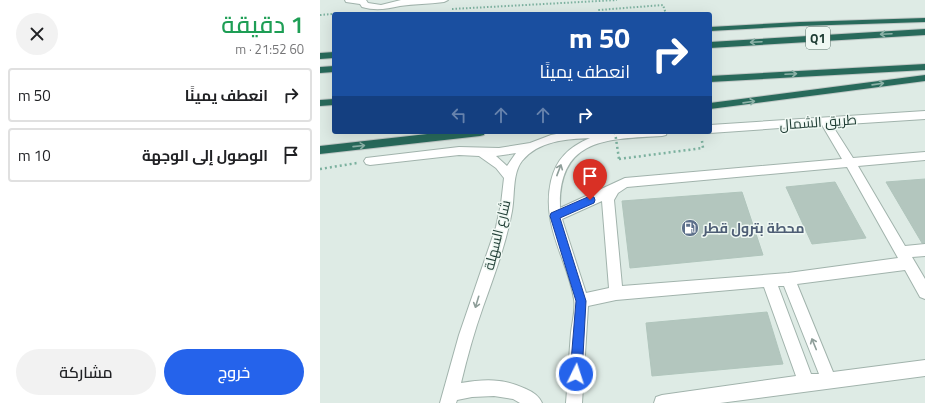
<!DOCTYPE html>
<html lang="ar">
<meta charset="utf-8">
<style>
:root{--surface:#fff;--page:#f2f2f2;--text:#202124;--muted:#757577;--line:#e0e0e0;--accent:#2563eb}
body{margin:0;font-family:"Titillium Web",Cairo,sans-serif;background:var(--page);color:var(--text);direction:rtl;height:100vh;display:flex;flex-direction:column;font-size:15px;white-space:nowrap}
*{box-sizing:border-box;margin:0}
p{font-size:13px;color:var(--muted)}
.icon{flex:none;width:22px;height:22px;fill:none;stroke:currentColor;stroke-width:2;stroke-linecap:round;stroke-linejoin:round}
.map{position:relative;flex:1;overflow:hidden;direction:ltr}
.sheet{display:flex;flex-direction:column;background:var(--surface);width:320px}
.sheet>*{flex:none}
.top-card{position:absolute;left:12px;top:12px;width:380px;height:122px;border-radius:4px;box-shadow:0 4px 16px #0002;direction:rtl;background:#1a4fa0;color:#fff;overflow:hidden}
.pin{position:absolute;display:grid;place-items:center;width:34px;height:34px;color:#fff;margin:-41px -17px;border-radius:50% 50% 50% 0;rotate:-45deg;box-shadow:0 0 4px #0007}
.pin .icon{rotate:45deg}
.me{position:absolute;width:44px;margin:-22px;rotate:4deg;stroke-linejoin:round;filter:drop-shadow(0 0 3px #0008)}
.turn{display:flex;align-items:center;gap:14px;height:84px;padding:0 16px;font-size:18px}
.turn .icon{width:52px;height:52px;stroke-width:2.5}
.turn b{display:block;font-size:28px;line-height:34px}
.lanes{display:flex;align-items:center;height:38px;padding:0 16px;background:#0003;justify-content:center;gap:20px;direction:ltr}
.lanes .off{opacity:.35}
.round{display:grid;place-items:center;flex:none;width:42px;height:42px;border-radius:21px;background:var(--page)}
.overview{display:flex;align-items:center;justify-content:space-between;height:68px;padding:0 16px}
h1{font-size:24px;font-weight:600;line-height:30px;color:#1e9e55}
.cta{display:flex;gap:8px;margin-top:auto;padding:8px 16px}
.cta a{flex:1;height:46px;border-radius:24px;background:var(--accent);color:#fff;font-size:16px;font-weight:600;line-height:46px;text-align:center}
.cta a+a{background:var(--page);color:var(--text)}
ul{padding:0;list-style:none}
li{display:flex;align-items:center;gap:12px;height:54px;margin:0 8px 6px;padding:0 8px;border:2px solid var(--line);border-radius:4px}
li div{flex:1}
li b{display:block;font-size:15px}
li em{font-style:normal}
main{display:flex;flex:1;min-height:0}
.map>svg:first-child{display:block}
.building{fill:#b3c6be;stroke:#b0c5bc}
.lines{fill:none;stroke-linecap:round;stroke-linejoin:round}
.minor-casing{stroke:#a1b3ac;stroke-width:2}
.highway-casing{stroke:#c0c8c6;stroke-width:2}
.path-far1{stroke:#7cb19f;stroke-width:2;stroke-dasharray:1.5 2;stroke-linecap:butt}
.path{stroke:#7cb19f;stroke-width:2.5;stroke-dasharray:2 3;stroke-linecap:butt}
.minor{fill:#fff;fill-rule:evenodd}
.highway{fill:#286a5b;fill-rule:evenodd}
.path-bridge{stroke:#7cb19f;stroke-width:2.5;stroke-dasharray:2 3;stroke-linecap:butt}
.oneway{stroke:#8cb1a7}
.oneway2{stroke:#8e9e99}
.route{fill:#2563eb;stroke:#184099}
.labels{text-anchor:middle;stroke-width:3;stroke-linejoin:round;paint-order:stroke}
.shield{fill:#eff8f3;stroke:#5d746d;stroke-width:1}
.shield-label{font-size:13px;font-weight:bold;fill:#1e3c33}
.street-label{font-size:14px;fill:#1e3c33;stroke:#eff8f3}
.service-label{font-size:14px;font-weight:bold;fill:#4e5e75;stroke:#eff8f3;text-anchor:start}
</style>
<main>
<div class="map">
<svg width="605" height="403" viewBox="0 0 605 403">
<rect width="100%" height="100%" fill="#deebe5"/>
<g class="building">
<path d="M605,179v64h-3l-36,-61z"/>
<path d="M515,182l31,56 -54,6 -26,-57z"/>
<path d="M422,192l21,63 -133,13 -8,-67z"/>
<path d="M447,312l16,52 -131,12 -6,-53z"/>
</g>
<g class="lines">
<defs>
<g id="minor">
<path d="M25,0h21l2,3 13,2 20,-5h47l-4,2c-15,2 -30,2 -44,4 -14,3 -24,5 -38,1l-2,-3 -14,-2z"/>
<path d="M605,111v8l-93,6 21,33 72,-6v8l-67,6 47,80 20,-2v12l-13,1 13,22v20l-5,-2 -15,-27 -108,14 36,88 92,-12v16l-205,27h-66l2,-6 6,-2 134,-19 -32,-89 -148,13 -28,6 -6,97h-16c2,-23 3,-47 5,-70 1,-11 5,-23 3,-34 -7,-41 -33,-73 -23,-118 5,-22 18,-34 39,-43 -24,1 -52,3 -68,23 -10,13 -7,34 -10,50 -6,33 -18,65 -29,96 -9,25 -16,51 -22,76 23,-4 43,-5 65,6 7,3 13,7 16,14h-22l-7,-4 -19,-3 -22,1 -15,3 -1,3h-16l19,-68 37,-108 5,-23 3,-26 -8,-10 -17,-12 -20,-1 -89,10 -4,-1 -2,-3 2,-3 93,-11 40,1 31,-5 21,-8 16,-3h100l-1,3 -4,1c-55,3 -104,2 -102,72l65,-30 217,-19 -20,-34 -112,8 -3,-1h3v-7zM196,153l-9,13 -11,-10zM527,167l51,91 -110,15 -166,13 -8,-86 4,-7 9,-6zM282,201l7,87 -23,5 -24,-74zM458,286h6l35,88h-8z"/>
</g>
<g id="highway">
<path d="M605,18v4l-125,4 -90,5v-4l90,-5z"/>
<path d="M605,29v6l-215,13v-6z"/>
<path d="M14,52v6l-14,1v-6z"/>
<path d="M605,64v6l-215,12v-6z"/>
<path d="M14,66v6l-14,1v-6z"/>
<path d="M605,75v6l-215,28v-6z"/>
<path d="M14,99v6l-14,1v-6z"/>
<path d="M125,132h40l-1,3 -4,1 -160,18v-8z"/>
</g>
</defs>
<use href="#minor" class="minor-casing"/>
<use href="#highway" class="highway-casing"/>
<g class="path-far1">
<path d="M132,9l165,-9"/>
<path d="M280,14l-1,-4 64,-5 3,9"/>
<path d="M0,15l26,-2"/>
</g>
<g class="path">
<path d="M299,159l84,-11 -1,-7"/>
<path d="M0,169l37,-6"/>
</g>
<use href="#minor" class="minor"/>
<use href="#highway" class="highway"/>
<path class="path-bridge" d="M295,132l4,27"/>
</g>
<defs><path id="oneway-shaft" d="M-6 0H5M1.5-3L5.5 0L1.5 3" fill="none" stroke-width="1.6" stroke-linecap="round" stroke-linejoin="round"/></defs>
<g class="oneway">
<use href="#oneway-shaft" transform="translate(566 34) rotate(177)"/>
<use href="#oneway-shaft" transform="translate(436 42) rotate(177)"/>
<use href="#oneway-shaft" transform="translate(471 74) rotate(-3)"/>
<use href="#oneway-shaft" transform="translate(558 84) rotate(-8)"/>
<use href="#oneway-shaft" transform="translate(429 102) rotate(-8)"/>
<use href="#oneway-shaft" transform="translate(39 146) rotate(-6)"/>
</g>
<g class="oneway2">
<use href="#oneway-shaft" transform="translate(239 170) rotate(-69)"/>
<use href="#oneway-shaft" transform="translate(157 302) rotate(107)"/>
<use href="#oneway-shaft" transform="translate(494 344) rotate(-112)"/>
</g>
<path class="route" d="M270,196l4,1 1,3 -1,3 -34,15 26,83 -4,73 -1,4 -5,2 -4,-2 -2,-4 6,-73 -26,-85 1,-3z"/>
<defs>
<symbol id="fuel-disc" viewBox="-11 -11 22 22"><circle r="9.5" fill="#5c6f8a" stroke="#eff8f3"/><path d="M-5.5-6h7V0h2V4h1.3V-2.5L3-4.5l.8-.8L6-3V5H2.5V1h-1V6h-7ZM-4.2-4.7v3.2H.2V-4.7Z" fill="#fff"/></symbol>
</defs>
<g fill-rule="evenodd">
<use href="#fuel-disc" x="360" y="218" width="20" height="20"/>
</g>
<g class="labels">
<rect class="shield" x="486" y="27" width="24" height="22" rx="3"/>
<g class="shield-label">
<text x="498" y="43">Q1</text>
</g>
<g class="street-label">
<text transform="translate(498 122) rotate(-4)" y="5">طريق الشمال</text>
<text transform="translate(177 235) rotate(-76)" y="5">شارع السهلة</text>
</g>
<g class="service-label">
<text x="383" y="233">محطة بترول قطر</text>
</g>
</g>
</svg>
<div class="pin" style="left:270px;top:200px;background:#d93025"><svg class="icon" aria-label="arrive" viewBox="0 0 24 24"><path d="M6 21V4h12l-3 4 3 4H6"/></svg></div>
<svg class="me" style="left:256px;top:374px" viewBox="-20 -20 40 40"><circle r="17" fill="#2563eb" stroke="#fff" stroke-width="3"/><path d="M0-11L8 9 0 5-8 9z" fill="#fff"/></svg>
<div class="top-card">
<div class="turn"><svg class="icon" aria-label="right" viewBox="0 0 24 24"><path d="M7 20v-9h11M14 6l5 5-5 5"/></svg><div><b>50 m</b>انعطف يمينًا</div></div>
<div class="lanes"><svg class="icon off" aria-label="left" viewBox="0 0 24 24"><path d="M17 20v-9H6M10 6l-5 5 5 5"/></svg><svg class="icon off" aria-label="ahead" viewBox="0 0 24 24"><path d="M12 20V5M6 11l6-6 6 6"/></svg><svg class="icon off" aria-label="ahead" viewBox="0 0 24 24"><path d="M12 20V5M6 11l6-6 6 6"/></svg><svg class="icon" aria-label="right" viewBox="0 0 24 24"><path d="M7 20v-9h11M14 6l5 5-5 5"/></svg></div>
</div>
</div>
<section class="sheet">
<div class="overview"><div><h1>1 دقيقة</h1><p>60 m · 21:52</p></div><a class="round"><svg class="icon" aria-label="close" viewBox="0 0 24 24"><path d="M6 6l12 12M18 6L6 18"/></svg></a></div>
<ul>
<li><svg class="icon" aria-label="right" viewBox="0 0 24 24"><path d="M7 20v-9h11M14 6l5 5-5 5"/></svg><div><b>انعطف يمينًا</b></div><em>50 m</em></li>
<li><svg class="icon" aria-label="arrive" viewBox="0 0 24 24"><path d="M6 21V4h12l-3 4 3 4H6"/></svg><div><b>الوصول إلى الوجهة</b></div><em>10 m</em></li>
</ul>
<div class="cta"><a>خروج</a><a>مشاركة</a></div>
</section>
</main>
